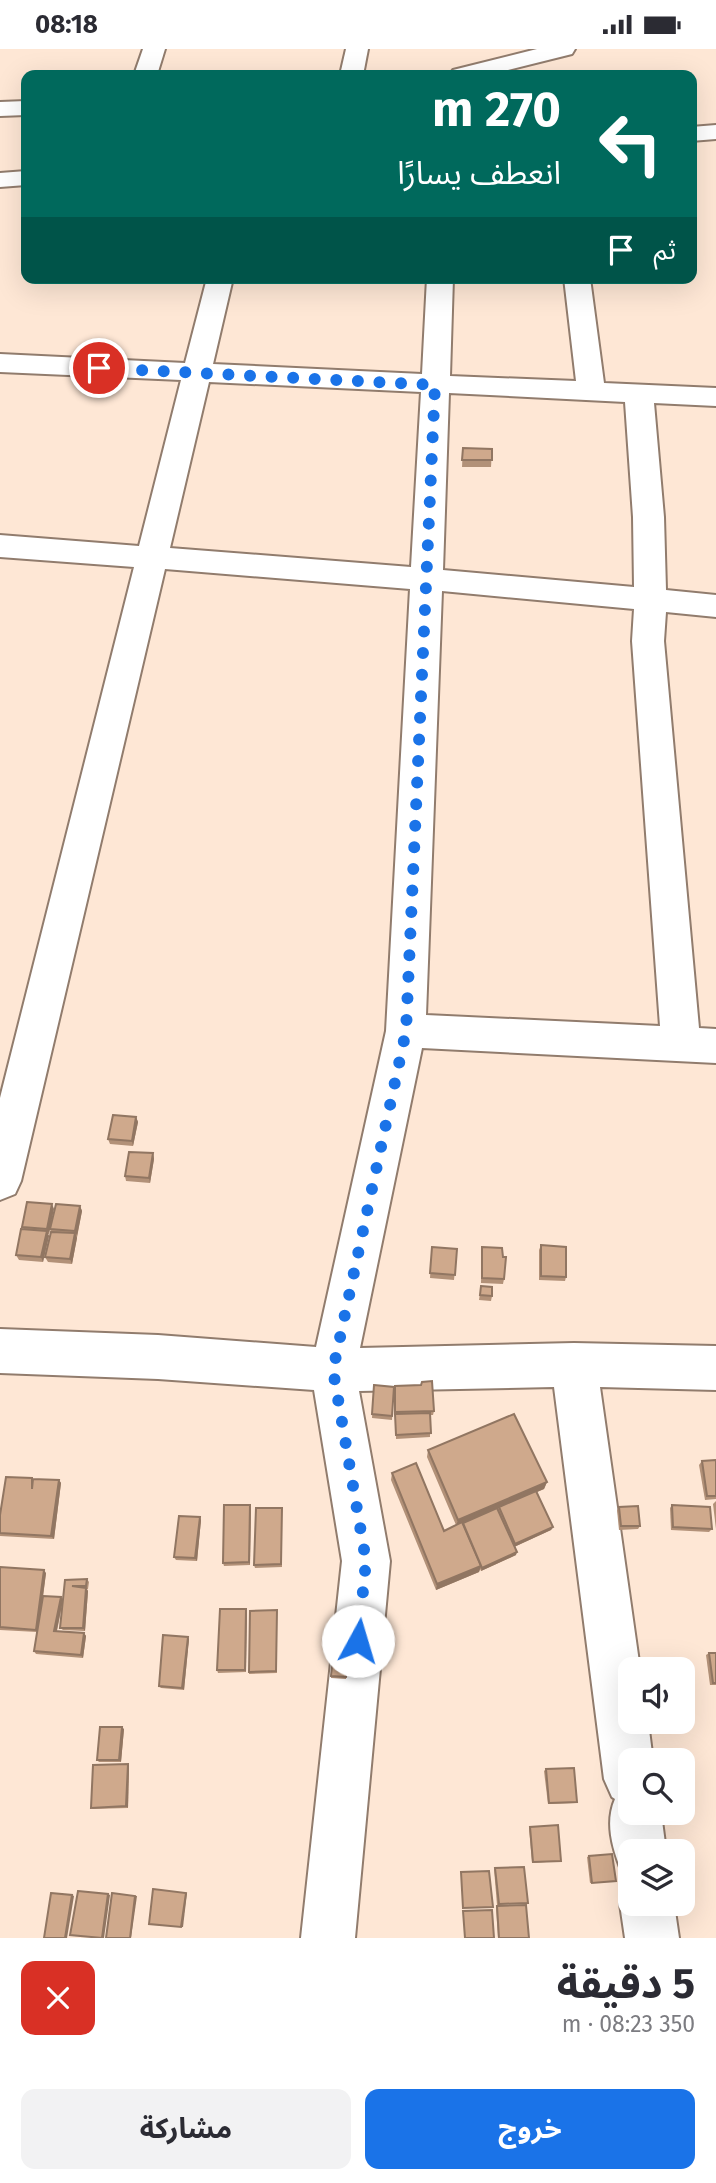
<!DOCTYPE html>
<html lang="ar">
<meta charset="utf-8">
<style>
:root{--surface:#fff;--page:#f2f2f3;--text:#2b2b33;--muted:#7c7c81;--accent:#1a73e8}
body{margin:0;font-family:"Fira Sans","Noto Sans Arabic",sans-serif;background:var(--page);color:var(--text);direction:rtl;height:100vh;display:flex;flex-direction:column;font-size:26px;white-space:nowrap}
*{box-sizing:border-box;margin:0}
p{font-size:23px;color:var(--muted)}
.icon{flex:none;width:38px;height:38px;fill:none;stroke:currentColor;stroke-width:2;stroke-linecap:round;stroke-linejoin:round}
.map{position:relative;height:1889px;overflow:hidden;direction:ltr}
.side{display:flex;flex-direction:column;background:var(--surface);flex:1}
.side>*{flex:none}
.guide{position:absolute;left:21px;top:21px;width:676px;height:214px;border-radius:14px;box-shadow:0 7px 28px #0002;direction:rtl;background:#00695c;color:#fff;overflow:hidden}
.buttons{position:absolute;left:618px;top:1608px;display:grid;gap:14px}
.buttons a{display:grid;place-items:center;width:77px;height:77px;border-radius:14px;background:var(--surface);box-shadow:0 7px 28px #0002;font-size:35px}
.pin{position:absolute;display:grid;place-items:center;width:60px;height:60px;color:#fff;margin:-30px;border:4px solid #fff;border-radius:50%;box-shadow:0 2px 7px #0007}
.me{position:absolute;width:77px;margin:-38px;rotate:6deg;stroke-linejoin:round;filter:drop-shadow(0 0 5px #0008)}
.turn{display:flex;align-items:center;gap:24px;height:147px;padding:0 21px;font-size:32px}
.turn .icon{width:91px;height:91px;stroke-width:2.5}
.turn b{display:block;font-size:49px;line-height:60px}
.then{display:flex;align-items:center;height:66px;padding:0 21px;background:#0003;gap:14px;font-size:26px}
.round{display:grid;place-items:center;flex:none;width:74px;height:74px;border-radius:14px;background:var(--page)}
.summary{display:flex;align-items:center;justify-content:space-between;height:119px;padding:0 21px}
h1{font-size:42px;font-weight:700;line-height:52px}
.primary-button{display:flex;gap:14px;margin-top:auto;padding:14px 21px}
.primary-button a{flex:1;height:80px;border-radius:14px;background:var(--accent);color:#fff;font-size:28px;font-weight:700;line-height:80px;text-align:center}
.primary-button a+a{background:var(--page);color:var(--text)}
.status{display:flex;justify-content:space-between;align-items:center;height:49px;padding:0 35px;background:var(--surface);direction:ltr}
.status svg{height:19px;fill:currentColor}
.map>svg:first-child{display:block}
.lines{fill:none;stroke-linecap:round;stroke-linejoin:round}
.minor-casing{stroke:#917c6d;stroke-width:4}
.minor{fill:#fff;fill-rule:evenodd}
.wall{fill:#b29178}
.shaded-wall{fill:#917662}
.building{fill:#cfa98c;stroke:#917662;stroke-width:2}
.route{stroke:#1a73e8;stroke-width:12;stroke-dasharray:0 21.6}
</style>
<div class="status"><b>08:18</b><svg viewBox="0 0 49 12"><path d="M0 12V9h3v3zM5 12V6h3v6zM10 12V3h3v9zM15 12V0h3v12zM26 1h20v11H26zM47 4h2v5h-2z"/></svg></div>
<div class="map">
<svg width="716" height="1889" viewBox="0 0 716 1889">
<rect width="100%" height="100%" fill="#fee7d5"/>
<g class="lines">
<defs>
<g id="minor">
<path d="M143,0h22l-8,26h-23z"/>
<path d="M346,0h22l-5,26h-23z"/>
<path d="M537,0h38l-3,5 -84,21h-39l4,-5z"/>
<path d="M26,52v14l-26,1v-14z"/>
<path d="M716,76v14l-25,2v-14z"/>
<path d="M26,122v14l-26,2v-14z"/>
<path d="M207,229h26l-20,86 209,10 5,-96h26l-3,98 126,5 -12,-103h26l14,105 112,5v18l-62,-3 10,114 2,73 50,5v22l-50,-5 -2,29 35,387 17,1v34l-294,-15 -62,300 214,-5 142,3v44l-116,-3 40,282h-10v53h18l5,39h-23v52h31l5,38h-36v22l-9,-3c-9,-23 -16,-48 -6,-71l-3,-2 -8,-18 -50,-392 -195,4 31,170 -35,377h-54l41,-377 -28,-171 -156,-11 -158,-6v-44l158,6 158,12 70,-316 24,-442 -245,-20 -144,612 -6,13 -15,6v-102l134,-531 -134,-10v-22l139,11 42,-166 -181,-8v-18l185,9zM209,333l212,10 -10,175 -241,-19zM449,344l176,9 8,115 1,70 -191,-17zM442,542l192,18 -2,32 28,385 -234,-11z"/>
<path d="M630,1835v20h44l5,34h-54l-5,-34z"/>
</g>
</defs>
<use href="#minor" class="minor-casing"/>
<use href="#minor" class="minor"/>
</g>
<g class="wall">
<path d="M463,399l29,1 -1,18h-29z"/>
<path d="M136,1068l2,5 -5,24 -23,-2 -2,-5z"/>
<path d="M153,1104l1,6 -4,24 -24,-2 -1,-5z"/>
<path d="M52,1155l-3,30h-1l1,2 -6,26 -24,-2 -3,-5 8,-26 -2,-2z"/>
<path d="M80,1157l2,5 -10,53 -24,-2 -3,-5 6,-25 -1,-3z"/>
<path d="M541,1196l25,32 -1,4 -26,-1v-30z"/>
<path d="M432,1198l25,2 -3,31 -24,-2z"/>
<path d="M482,1198l22,32 -1,5 -22,-1z"/>
<path d="M481,1237l11,10 -1,5 -12,-1z"/>
<path d="M374,1336l20,2 -2,33 -20,-2z"/>
<path d="M395,1337l39,25 -1,4h-3v22l-34,2z"/>
<path d="M428,1401l119,32 -3,7 -7,3 16,35 -2,3 -37,17 2,8 -35,16 -1,-2 -1,3 -43,18 -45,-110 1,-7 52,58 12,-6 -29,-68z"/>
<path d="M716,1411v39l-11,1 -6,-35 3,-4z"/>
<path d="M32,1429l1,2h26l2,3 -7,56 -54,-3v-21z"/>
<path d="M716,1452v28l-3,-25z"/>
<path d="M250,1456v60l-26,1 -1,-3z"/>
<path d="M672,1456l40,24 -3,3 -38,-2 -1,-22z"/>
<path d="M619,1458l21,19 -2,3 -19,1 -2,-20z"/>
<path d="M282,1459v59l-27,1 -1,-3z"/>
<path d="M201,1471l-4,41 -21,-1 -2,-3z"/>
<path d="M0,1518l46,6 -3,24h18l2,3 -6,31 27,2 2,3 -3,22 -47,-4 -2,-3 3,-19 -37,-2z"/>
<path d="M87,1530l2,3 -1,7h-1l1,2 -3,40 -22,-1 -3,-2 5,-48z"/>
<path d="M246,1560v63l-28,1 -1,-3z"/>
<path d="M277,1561v63l-28,1v-2z"/>
<path d="M351,1576l-5,54 -15,-1v-2z"/>
<path d="M189,1590l-5,51 -23,-2 -2,-2z"/>
<path d="M709,1604h7v32h-6l-4,-30z"/>
<path d="M124,1680l-3,33h-22l-2,-2z"/>
<path d="M129,1716l-1,43 -35,1 -2,-1z"/>
<path d="M546,1720l31,33 -1,1 -28,1 -4,-33z"/>
<path d="M530,1778l31,34 -29,2 -3,-35z"/>
<path d="M589,1807l27,25 -26,2 -3,-26z"/>
<path d="M495,1819l33,35 -31,2 -3,-36z"/>
<path d="M497,1857l32,32h-31l-2,-31z"/>
</g>
<g class="shaded-wall">
<path d="M136,1068l2,5 -5,24 -1,-5z"/>
<path d="M153,1104l1,6 -4,24 -1,-5z"/>
<path d="M52,1155l2,5 -5,25 -2,-5z"/>
<path d="M80,1157l2,5 -5,25 -2,-5z"/>
<path d="M47,1182l2,5 -6,26 -2,-5z"/>
<path d="M75,1184l2,5 -5,26 -2,-5z"/>
<path d="M59,1431l2,3 -7,56 -3,-3z"/>
<path d="M547,1433l-3,7 -88,37 2,-6z"/>
<path d="M250,1456l1,4 -1,56 -1,-3z"/>
<path d="M200,1468l1,3 -4,41 -2,-3z"/>
<path d="M553,1478l-2,3 -37,17 1,-3z"/>
<path d="M517,1503l-1,3 -35,16 1,-3z"/>
<path d="M481,1517l-2,6 -43,18 1,-6z"/>
<path d="M44,1521l2,3 -8,60 -2,-3z"/>
<path d="M86,1539l2,3 -3,40 -2,-3z"/>
<path d="M61,1548l2,3 -7,34 -2,-3z"/>
<path d="M246,1560l1,3 -1,60 -1,-2z"/>
<path d="M84,1584l2,3 -3,22 -2,-3z"/>
<path d="M188,1588l1,2 -5,51 -2,-2z"/>
<path d="M122,1678l2,2 -3,33 -2,-2z"/>
<path d="M128,1715l1,1 -1,43 -2,-2z"/>
<path d="M186,1844h1l-4,34h-2z"/>
<path d="M108,1845l2,1 -6,43h-2z"/>
<path d="M72,1846l2,1 -7,42h-3z"/>
<path d="M135,1847h2l-6,42h-1z"/>
</g>
<g class="building">
<path d="M463,399l29,1v11h-30z"/>
<path d="M113,1066l23,2 -4,24 -24,-2z"/>
<path d="M129,1103l24,1 -4,25 -24,-2z"/>
<path d="M27,1153l25,2 -5,25 -25,-2z"/>
<path d="M56,1155l24,2 -5,25 -25,-2z"/>
<path d="M21,1180l26,2 -6,26 -25,-2z"/>
<path d="M51,1183l24,1 -5,26 -25,-2z"/>
<path d="M541,1196l25,2v30l-25,-1z"/>
<path d="M432,1198l25,2 -2,26 -25,-2z"/>
<path d="M482,1198l20,1 1,9h3l-2,22 -22,-1z"/>
<path d="M481,1237l11,1v9l-12,-1z"/>
<path d="M432,1332l2,30 -39,1v-26l26,-1 1,-3z"/>
<path d="M374,1336l20,2 -2,29 -20,-2z"/>
<path d="M430,1364l1,20 -35,2 -1,-21z"/>
<path d="M514,1365l33,68 -89,38 -30,-70z"/>
<path d="M716,1411v36h-9l-5,-35z"/>
<path d="M416,1414l28,68 18,-9 19,44 -44,18 -45,-111z"/>
<path d="M6,1428l26,1v11l1,-10 26,1 -8,56 -51,-3v-18z"/>
<path d="M536,1442l17,36 -38,17 -16,-37z"/>
<path d="M224,1456h26l-1,57 -26,1z"/>
<path d="M672,1456l38,2 2,22 -39,-2z"/>
<path d="M638,1457l2,20h-19l-2,-19z"/>
<path d="M256,1459h26l-1,56 -27,1z"/>
<path d="M497,1459l20,44 -35,16 -19,-45z"/>
<path d="M179,1467l21,1 -5,41 -21,-1z"/>
<path d="M0,1518l44,3 -8,60 -36,-3z"/>
<path d="M87,1530l-1,7h-14l14,2 -3,40h-23l5,-48z"/>
<path d="M43,1547l18,1 -7,34 30,2 -3,22 -47,-4z"/>
<path d="M220,1560h26l-1,61h-28z"/>
<path d="M277,1561l-1,61 -27,1 1,-61z"/>
<path d="M336,1575l15,1 -5,52 -15,-1z"/>
<path d="M163,1586l25,2 -6,51 -23,-2z"/>
<path d="M709,1604h7v30h-3z"/>
<path d="M100,1678h22l-3,33h-22z"/>
<path d="M128,1715l-2,42 -35,2 2,-43z"/>
<path d="M574,1719l3,34 -28,1 -3,-34z"/>
<path d="M558,1776l3,36 -28,1 -3,-35z"/>
<path d="M612,1805l4,27 -24,2 -3,-27z"/>
<path d="M524,1818l4,36 -29,1 -4,-36z"/>
<path d="M489,1822l4,36 -30,1 -2,-36z"/>
<path d="M153,1840l33,4 -5,34 -32,-3z"/>
<path d="M78,1842l30,3 -6,44 -32,-3z"/>
<path d="M51,1844l21,2 -7,43h-21z"/>
<path d="M112,1844l23,3 -5,42h-24z"/>
<path d="M526,1856l3,33h-30l-2,-32z"/>
<path d="M492,1861l2,28h-29l-2,-27z"/>
</g>
<g class="lines">
<path class="route" d="M99,319l336,17 -29,646 -73,339 33,191 -8,80"/>
</g>
</svg>
<div class="buttons">
<a><svg class="icon" aria-label="sound" viewBox="0 0 24 24"><path d="M4 9h4l5-4v14l-5-4H4zM17 9q2 3 0 6"/></svg></a>
<a><svg class="icon" aria-label="search" viewBox="0 0 24 24"><circle cx="10" cy="10" r="6"/><path d="M15 15l6 6"/></svg></a>
<a><svg class="icon" aria-label="layers" viewBox="0 0 24 24"><path d="M12 4l9 5-9 5-9-5zM3 14l9 5 9-5"/></svg></a>
</div>
<div class="pin" style="left:99px;top:319px;background:#d93025"><svg class="icon" aria-label="arrive" viewBox="0 0 24 24"><path d="M6 21V4h12l-3 4 3 4H6"/></svg></div>
<svg class="me" style="left:358px;top:1592px" viewBox="-20 -20 40 40"><circle r="19" fill="#fff"/><path d="M0-13L10 11 0 6-10 11z" fill="#1a73e8"/></svg>
<div class="guide">
<div class="turn"><svg class="icon" aria-label="left" viewBox="0 0 24 24"><path d="M17 20v-9H6M10 6l-5 5 5 5"/></svg><div><b>270 m</b>انعطف يسارًا</div></div>
<div class="then">ثم<svg class="icon" aria-label="arrive" viewBox="0 0 24 24"><path d="M6 21V4h12l-3 4 3 4H6"/></svg></div>
</div>
</div>
<section class="side">
<div class="summary"><div><h1>5 دقيقة</h1><p>350 m · 08:23</p></div><a class="round" style="background:#d93025;color:#fff"><svg class="icon" aria-label="close" viewBox="0 0 24 24"><path d="M6 6l12 12M18 6L6 18"/></svg></a></div>
<div class="primary-button"><a>خروج</a><a>مشاركة</a></div>
</section>
